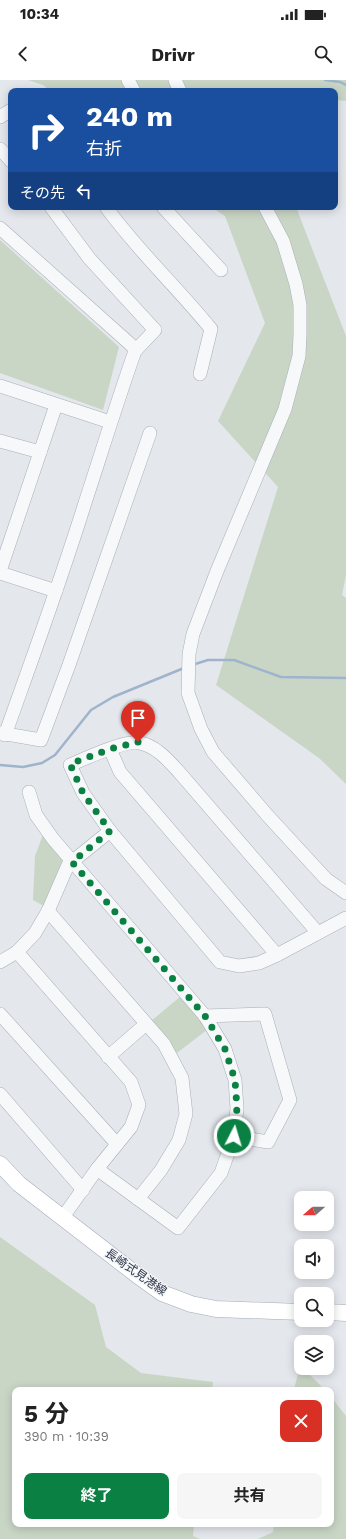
<!DOCTYPE html>
<html lang="ja">
<meta charset="utf-8">
<style>
:root{--surface:#fff;--page:#f6f6f6;--text:#222;--muted:#767676;--accent:#0b8043}
body{margin:0;font-family:"Work Sans","Noto Sans JP",sans-serif;background:var(--page);color:var(--text);height:100vh;display:flex;flex-direction:column;font-size:15px;white-space:nowrap}
*{box-sizing:border-box;margin:0}
p{font-size:13px;color:var(--muted)}
.icon{flex:none;width:22px;height:22px;fill:none;stroke:currentColor;stroke-width:2;stroke-linecap:round;stroke-linejoin:round}
.map{position:relative;flex:1;overflow:hidden}
.side{position:absolute;left:12px;top:1307px;width:322px;height:140px;display:flex;flex-direction:column;background:var(--surface);border-radius:8px;box-shadow:0 2px 10px #0003}
.side>*{flex:none}
.hud{position:absolute;left:8px;top:8px;width:330px;height:122px;border-radius:8px;box-shadow:0 2px 10px #0003;background:#1a4fa0;color:#fff;overflow:hidden}
.needle{width:26px;rotate:250deg}
.tools{position:absolute;left:294px;top:1111px;display:grid;gap:8px}
.tools a{display:grid;place-items:center;width:40px;height:40px;border-radius:8px;background:var(--surface);box-shadow:0 2px 10px #0003;font-size:20px}
.pin{position:absolute;display:grid;place-items:center;width:34px;height:34px;color:#fff;margin:-41px -17px;border-radius:50% 50% 50% 0;rotate:-45deg;box-shadow:0 0 4px #0007}
.pin .icon{rotate:45deg}
.me{position:absolute;width:44px;margin:-22px;rotate:5deg;stroke-linejoin:round;filter:drop-shadow(0 0 3px #0008)}
.turn{display:flex;align-items:center;gap:14px;height:84px;padding:0 12px;font-size:18px}
.turn .icon{width:52px;height:52px;stroke-width:2.5}
.turn b{display:block;font-size:28px;line-height:34px}
.then{display:flex;align-items:center;height:38px;padding:0 12px;background:#0003;gap:8px;font-size:15px}
.round{display:grid;place-items:center;flex:none;width:42px;height:42px;border-radius:8px;background:var(--page)}
.head{display:flex;align-items:center;justify-content:space-between;height:68px;padding:0 12px}
h1{font-size:24px;font-weight:700;line-height:30px}
.primary-button{display:flex;gap:8px;margin-top:auto;padding:8px 12px}
.primary-button a{flex:1;height:46px;border-radius:8px;background:var(--accent);color:#fff;font-size:16px;font-weight:700;line-height:46px;text-align:center}
.primary-button a+a{background:var(--page);color:var(--text)}
.status{display:flex;justify-content:space-between;align-items:center;height:28px;padding:0 20px;background:var(--surface);direction:ltr}
.status svg{height:11px;fill:currentColor}
header{display:flex;justify-content:space-between;align-items:center;height:52px;padding:0 12px;background:var(--surface);font-size:18px;font-weight:700}
.map>svg:first-child{display:block}
.green{fill:#c9d6c5}
.lines{fill:none;stroke-linecap:round;stroke-linejoin:round}
.stream{stroke:#9fb4cc;stroke-width:2.5}
.minor-casing{stroke:#a9aeb7;stroke-width:14}
.major-casing{stroke:#a3abb8;stroke-width:17}
.minor{stroke:#f7f8fa;stroke-width:13}
.major{stroke:#fff;stroke-width:16}
.route{stroke:#0b8043;stroke-width:7;stroke-dasharray:0 12.6}
.labels{text-anchor:middle;stroke-width:3;stroke-linejoin:round;paint-order:stroke}
.street-label{font-size:12px;fill:#2b3445;stroke:#f4f6f9}
</style>
<div class="status"><b>10:34</b><svg viewBox="0 0 49 12"><path d="M0 12V9h3v3zM5 12V6h3v6zM10 12V3h3v9zM15 12V0h3v12zM26 1h20v11H26zM47 4h2v5h-2z"/></svg></div>
<header><svg class="icon" aria-label="back" viewBox="0 0 24 24"><path d="M15 5l-7 7 7 7"/></svg>Drivr<svg class="icon" aria-label="search" viewBox="0 0 24 24"><circle cx="10" cy="10" r="6"/><path d="M15 15l6 6"/></svg></header>
<div class="map">
<svg width="346" height="1459" viewBox="0 0 346 1459">
<rect width="100%" height="100%" fill="#e4e7ec"/>
<g class="green">
<path d="M28,0h318v21l-11,-1v-9h-285l-7,-6z"/>
<path d="M211,127h85l50,129v239l-4,20 4,3v186l-27,-26 -103,-73 62,-198 -60,-66 47,-98 -40,-107z"/>
<path d="M0,160l119,107 -16,63 -103,-37z"/>
<path d="M43,755l21,27 -20,44 -11,-6 2,-44z"/>
<path d="M181,916l27,33 -31,24 -27,-31z"/>
<path d="M0,1157l95,68 11,42 35,26 72,9 -1,8h-197v134h179l-1,12 7,3h-200z"/>
<path d="M300,1285l1,3h2l22,22h-31z"/>
<path d="M331,1317l15,19v123h-88l15,-7 1,-8h57z"/>
</g>
<g class="lines">
<g class="stream">
<path d="M325,0l15,2 6,3"/>
<path d="M192,585l16,-5h26l47,17 65,1"/>
<path d="M0,685l23,2 19,-4 13,-8 36,-45 22,-13 71,-29"/>
</g>
<defs>
<g id="minor">
<path d="M128,0l6,11"/>
<path d="M175,0l5,11"/>
<path d="M0,37l11,-7"/>
<path d="M0,69l11,12"/>
<path d="M51,127l38,51 66,72 -20,21"/>
<path d="M106,127c31,43 71,80 105,122l-11,45"/>
<path d="M163,127l58,63"/>
<path d="M265,127l18,34 13,43 4,21v30l-1,21 -14,53 -68,162 -24,63 -4,20 -1,39 13,36 12,23 55,64 58,63 20,14"/>
<path d="M0,148l129,115 5,5 1,3c-18,51 -34,103 -51,155 -24,77 -52,153 -79,229"/>
<path d="M0,306l110,36"/>
<path d="M0,361l40,11"/>
<path d="M0,491l56,-166"/>
<path d="M0,493l56,18"/>
<path d="M0,653l41,7 28,-75 81,-232"/>
<path d="M110,669l10,23 157,183"/>
<path d="M29,712l7,23 17,24 152,177 20,33 10,31 2,28 -3,28 -13,37 -43,55 -81,-59"/>
<path d="M110,751l-27,-38 -13,-28c14,-6 57,-26 70,-22 16,3 28,17 39,29l139,161"/>
<path d="M48,831l116,133 18,34 4,36 -7,26 -18,30 -23,29"/>
<path d="M17,872l114,130 8,23 -8,22 -34,42 -34,48"/>
<path d="M0,882l17,-10 18,-19 13,-22 20,-46 42,-34 110,131 19,4 20,-3 18,-8 69,-37"/>
<path d="M0,934l117,130"/>
<path d="M205,936l60,-2 25,86 -22,42 -34,-6"/>
<path d="M108,977l38,-33"/>
<path d="M0,1014l83,96"/>
</g>
<g id="major">
<path d="M0,1084l19,20 118,91 25,18 29,11 25,5 85,3"/>
<path d="M327,1232l19,1"/>
</g>
</defs>
<use href="#minor" class="minor-casing"/>
<use href="#major" class="major-casing"/>
<use href="#minor" class="minor"/>
<use href="#major" class="major"/>
</g>
<g class="lines">
<path class="route" d="M138,662l-28,7 -40,15 13,29 27,38 -38,31 133,154 20,33 10,31 2,28 -3,28"/>
</g>
<g class="labels">
<g class="street-label">
<text transform="translate(136 1192) rotate(35)" y="4">長崎式見港線</text>
</g>
</g>
</svg>
<div class="tools">
<a><svg class="needle" viewBox="-14 -14 28 28"><path d="M0-13l5 13h-10z" fill="#e53935"/><path d="M0 13l5-13h-10z" fill="#767676"/></svg></a>
<a><svg class="icon" aria-label="sound" viewBox="0 0 24 24"><path d="M4 9h4l5-4v14l-5-4H4zM17 9q2 3 0 6"/></svg></a>
<a><svg class="icon" aria-label="search" viewBox="0 0 24 24"><circle cx="10" cy="10" r="6"/><path d="M15 15l6 6"/></svg></a>
<a><svg class="icon" aria-label="layers" viewBox="0 0 24 24"><path d="M12 4l9 5-9 5-9-5zM3 14l9 5 9-5"/></svg></a>
</div>
<div class="pin" style="left:138px;top:662px;background:#d93025"><svg class="icon" aria-label="arrive" viewBox="0 0 24 24"><path d="M6 21V4h12l-3 4 3 4H6"/></svg></div>
<svg class="me" style="left:234px;top:1056px" viewBox="-20 -20 40 40"><circle r="17" fill="#0b8043" stroke="#fff" stroke-width="3"/><path d="M0-11L8 9 0 5-8 9z" fill="#fff"/></svg>
<div class="hud">
<div class="turn"><svg class="icon" aria-label="right" viewBox="0 0 24 24"><path d="M7 20v-9h11M14 6l5 5-5 5"/></svg><div><b>240 m</b>右折</div></div>
<div class="then">その先<svg class="icon" aria-label="left" viewBox="0 0 24 24"><path d="M17 20v-9H6M10 6l-5 5 5 5"/></svg></div>
</div>
<section class="side">
<div class="head"><div><h1>5 分</h1><p>390 m · 10:39</p></div><a class="round" style="background:#d93025;color:#fff"><svg class="icon" aria-label="close" viewBox="0 0 24 24"><path d="M6 6l12 12M18 6L6 18"/></svg></a></div>
<div class="primary-button"><a>終了</a><a>共有</a></div>
</section>
</div>
